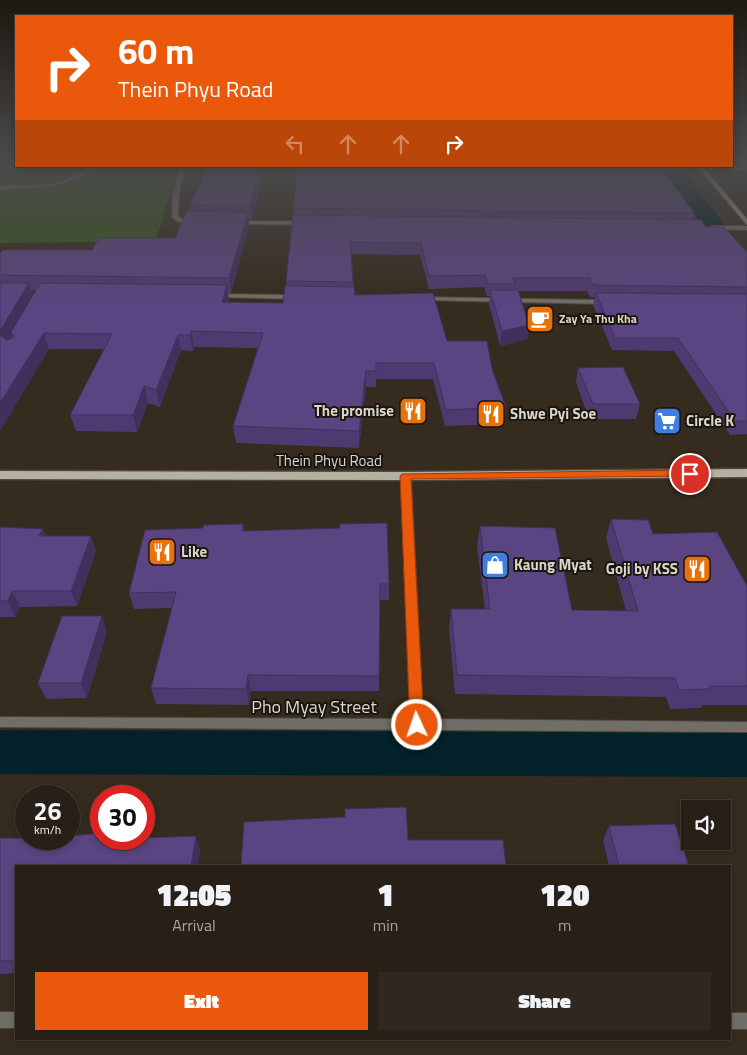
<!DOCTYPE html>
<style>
:root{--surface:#282016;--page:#30281f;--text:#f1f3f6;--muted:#a5a3a1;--line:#443e35;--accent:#ea580c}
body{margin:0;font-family:"Titillium Web",sans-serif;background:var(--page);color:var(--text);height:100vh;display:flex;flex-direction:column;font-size:19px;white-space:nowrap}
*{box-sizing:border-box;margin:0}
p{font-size:16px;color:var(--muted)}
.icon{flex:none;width:28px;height:28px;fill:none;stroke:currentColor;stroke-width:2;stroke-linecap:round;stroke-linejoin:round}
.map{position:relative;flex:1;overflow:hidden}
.drawer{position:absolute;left:15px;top:865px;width:716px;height:175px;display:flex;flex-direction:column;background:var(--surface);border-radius:0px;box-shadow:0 2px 8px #0003,0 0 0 1px var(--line)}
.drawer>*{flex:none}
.banner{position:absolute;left:15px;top:15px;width:718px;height:152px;border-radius:0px;box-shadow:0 2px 8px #0003,0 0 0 1px var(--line);background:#ea580c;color:#fff;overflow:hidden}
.buttons{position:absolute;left:681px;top:800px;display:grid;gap:10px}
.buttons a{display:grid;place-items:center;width:50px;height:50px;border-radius:0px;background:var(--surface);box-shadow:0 2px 8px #0003,0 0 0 1px var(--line);font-size:25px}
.speed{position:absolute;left:15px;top:785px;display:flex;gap:10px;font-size:25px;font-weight:700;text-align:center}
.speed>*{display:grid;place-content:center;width:65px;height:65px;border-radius:50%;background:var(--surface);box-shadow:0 2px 8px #0003,0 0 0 1px var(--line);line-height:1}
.speed small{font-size:12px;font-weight:400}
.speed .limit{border:8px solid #d22;background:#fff;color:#111}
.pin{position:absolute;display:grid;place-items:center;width:42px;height:42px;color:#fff;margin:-21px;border:2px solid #fff;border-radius:50%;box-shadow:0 1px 5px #0007}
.me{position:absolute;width:55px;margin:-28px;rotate:357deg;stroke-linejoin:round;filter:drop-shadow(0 0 4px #0008)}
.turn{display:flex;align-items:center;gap:18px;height:105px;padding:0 20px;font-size:22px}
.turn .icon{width:65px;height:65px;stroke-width:2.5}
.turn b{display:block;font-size:35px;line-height:42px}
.lanes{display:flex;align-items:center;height:48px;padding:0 20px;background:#0003;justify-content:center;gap:25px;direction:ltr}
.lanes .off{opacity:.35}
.eta{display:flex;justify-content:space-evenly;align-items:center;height:85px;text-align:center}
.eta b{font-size:30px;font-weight:800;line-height:35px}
.cta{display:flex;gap:10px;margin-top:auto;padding:10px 20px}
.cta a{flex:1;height:58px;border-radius:0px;background:var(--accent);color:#fff;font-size:20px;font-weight:800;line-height:58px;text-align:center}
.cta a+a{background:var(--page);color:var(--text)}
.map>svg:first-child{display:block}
.green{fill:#37561a}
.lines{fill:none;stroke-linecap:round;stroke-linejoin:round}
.canal{fill:#02212a;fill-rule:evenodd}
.lane-casing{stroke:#50463a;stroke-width:2}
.street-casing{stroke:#50463a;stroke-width:2}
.secondary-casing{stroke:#50463a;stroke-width:2}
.primary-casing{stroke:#50463a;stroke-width:3}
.lane{fill:#706f67;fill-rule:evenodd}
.street{fill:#706f67;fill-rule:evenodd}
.secondary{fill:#969488;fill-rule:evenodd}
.primary{fill:#b4b1a1;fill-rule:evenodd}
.wall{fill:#4e3a70;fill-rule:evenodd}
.shaded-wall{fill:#40305b}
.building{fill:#5b4482;stroke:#40305b}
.route{fill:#ea580c;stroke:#983908}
.labels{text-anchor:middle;stroke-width:4;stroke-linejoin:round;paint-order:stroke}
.far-poi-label{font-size:12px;font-weight:bold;fill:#dbd5cc;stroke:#19150f;text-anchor:start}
.poi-label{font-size:15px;font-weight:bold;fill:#dbd5cc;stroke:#19150f;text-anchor:start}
.street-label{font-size:15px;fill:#dbd5cc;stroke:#19150f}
.near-street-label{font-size:18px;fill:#dbd5cc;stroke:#19150f}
</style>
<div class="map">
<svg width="747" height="1055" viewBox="0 0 747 1055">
<rect width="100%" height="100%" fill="#352b1e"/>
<path class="green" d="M0,161h16v5h162l-22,75 -156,2z"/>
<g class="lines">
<g class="canal">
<path d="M660,166h19l68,87v23l-9,-2z"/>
<path d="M0,730l747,3v44l-747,-3z"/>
</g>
<defs>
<path id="lane" d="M93,166h7c-34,23 -61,22 -100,24v-4l50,-2 16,-4z"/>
<g id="street">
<path d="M180,166l39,1 -3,2h-31l-6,23 -1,24 4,3 15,2v2l-19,-1 -6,-5 1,-25z"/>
<path d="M249,166h64l1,1 -3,2h-60z"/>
<path d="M747,166v4h-99l-3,-2 3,-2z"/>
<path d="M235,221h70l3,2 -3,2 -68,-1 -3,-2z"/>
<path d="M712,226h35v4l-37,-1 -1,-1z"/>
<path d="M216,294l80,1 3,2 -3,2 -82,-2 -1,-1z"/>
<path d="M421,297l185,3 3,2 -3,2 -187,-4v-2z"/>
<path d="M406,473l5,3 12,243 324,3v10l-747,-5v-10l410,2 -9,-243z"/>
<rect x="0" y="1012" width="16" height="16"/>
<rect x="730" y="1013" width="17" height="16"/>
</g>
<path id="secondary" d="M697,166h5l45,53v6z"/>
<path id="primary" d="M747,469v8l-341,3 -406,-1v-8l406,1z"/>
</defs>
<use href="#lane" class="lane-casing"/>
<use href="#street" class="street-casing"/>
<use href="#secondary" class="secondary-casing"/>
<use href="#primary" class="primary-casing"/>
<use href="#lane" class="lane"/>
<use href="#street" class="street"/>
<use href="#secondary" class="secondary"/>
<use href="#primary" class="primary"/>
</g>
<g class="wall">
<path d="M265,171l-13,47h-3v8l-18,67h-3v9l55,1 3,-17v-5l8,-66 -1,-7 401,5 -1,7 54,32v182l-17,1 -56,-84 -62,-1 -19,-45 2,-8h-5l-3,-6h-69l11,34 -2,14 -27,7 -11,-42 1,-8h-3l-3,-9 -55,2 -9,-34 -69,-1 4,41 92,46 45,28 14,38 -2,17 -59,2 -12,-47h-57v8h-10l-7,61 -123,-5 -3,-17 25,-78 -64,-1 -1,4 -12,-1 -21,57 -12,-4 -11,29 -61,-1 -6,-16 34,-66h-55l-49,81v-177l92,-3 83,-12 16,-27 -1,-6zM32,290l4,1 -3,4z"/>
<path d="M578,368l62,36 -4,15h-47l-13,-37z"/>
<path d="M611,519l42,15 94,52v119h-45l-1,3 -31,1 -4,-12 -211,-3 -6,-66 2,-19h34l-8,-63 3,-20 92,84 54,1 -20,-73z"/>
<path d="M243,524l1,7 145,53v16h-9l-1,91h-128l-2,14 -93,-1 -5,-16 21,-80 -38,1 -5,-16 74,-65z"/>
<path d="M0,527l43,2 3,7 50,15 -19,55 -57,1 -5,10h-15z"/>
<path d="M107,632l-20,66 -41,1 -8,-16z"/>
<path d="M609,826l80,40h-80l-6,-26z"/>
<path d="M0,838l101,1 99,11 -2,16h-182v107l-16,1z"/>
</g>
<g class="shaded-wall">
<path d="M262,166h2l1,5 -13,47 -2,-12z"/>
<path d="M248,212l1,14 -18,67 -2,-15z"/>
<path d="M29,283l5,15 -23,34 1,4 -8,13 -4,-11v-7z"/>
<path d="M227,285l2,16 -5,17 -2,-16z"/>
<path d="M529,325l-2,14 -27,7 2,-15z"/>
<path d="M191,331l3,16 -1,4 -3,-16z"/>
<path d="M44,333l5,16 -48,81 -1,-2v-25z"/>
<path d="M178,335l3,15 -21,57 -4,-17z"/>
<path d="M366,371v16l-7,61v-17z"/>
<path d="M144,386l4,17 -11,29 -4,-17z"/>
<path d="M43,529l6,16 -10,-9z"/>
<path d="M91,536l5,15 -19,55 -6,-15z"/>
<path d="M12,591l8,16 -5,10 -7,-16z"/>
<path d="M102,616l5,16 -20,66 -6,-15z"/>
<path d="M248,675l3,16 -2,14 -3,-16z"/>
<path d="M196,836l4,14 -2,16h-7z"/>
</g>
<g class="building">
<path d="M204,166h58l-12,40 -60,-1 13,-29z"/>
<path d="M298,166h361l35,47 -401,-5z"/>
<path d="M187,211l61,1 -19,66 -229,-3v-22l3,-3h89l7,-12h76z"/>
<path d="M293,215l408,5 5,7h18l23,25v35l-154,-2 -3,-7h-77l2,6h-27l-3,-9 -56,1 -8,-33 -71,-1 3,40 -67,-1z"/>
<path d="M0,283h29l-29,48z"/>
<path d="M40,283l187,2 -5,17 61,1 2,-17 69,1 1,8 78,-2 14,48h40l5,28 14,38 -60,3 -12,-47h-58v8h-10l-7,60 -126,-5 30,-93 -72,-2 -1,4h-12l-22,55 -12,-4 -11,29h-63l42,-81 -68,-1 -44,70v-68l7,5 6,-2 1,-3 -3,-3z"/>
<path d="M490,290h28l11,35 -27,6z"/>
<path d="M596,293l151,1v127h-12l-57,-83h-63z"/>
<path d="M623,367l17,37h-47l-15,-36z"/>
<path d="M611,519l37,1 5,14 64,-2 30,54v100h-38l1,3 -31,1 -4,-12 -218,-3 -6,-66h39l-10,-83 75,2 17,82 66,1z"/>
<path d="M387,523l2,61h-9l-1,92 -131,-1 -2,14 -95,-1 25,-96 -47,1 16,-63 58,-2 1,-3 39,-1 -1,7 98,-3v-4z"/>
<path d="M0,527l43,2 -4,7h52l-20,55h-59l-4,10h-8z"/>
<path d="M62,616h40l-21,67h-43z"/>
<path d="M406,807l2,33h95l3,26h-265l3,-44 101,-5v-8z"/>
<path d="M675,824l14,42h-70l-10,-40z"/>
<path d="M101,833v6h43v-1l52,-2 -5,30h-175v94l-16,1v-123l69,1v-3z"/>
</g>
<linearGradient id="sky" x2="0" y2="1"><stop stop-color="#1d1810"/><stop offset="0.52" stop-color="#4b4a4c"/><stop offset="1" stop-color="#4b4a4c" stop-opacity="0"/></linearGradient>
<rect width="747" height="309" fill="url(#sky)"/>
<path class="route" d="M690,470l5,4 -1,2 -283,3 13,246 -2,4 -5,2 -5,-2 -2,-4 -10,-249 2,-2z"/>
<defs>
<symbol id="cafe-square" viewBox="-11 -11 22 22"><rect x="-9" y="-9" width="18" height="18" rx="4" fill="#e8710a" stroke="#19150f"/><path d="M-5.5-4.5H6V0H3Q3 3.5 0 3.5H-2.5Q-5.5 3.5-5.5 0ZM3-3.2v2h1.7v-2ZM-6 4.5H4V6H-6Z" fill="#fff"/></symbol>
<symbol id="restaurant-square" viewBox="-11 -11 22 22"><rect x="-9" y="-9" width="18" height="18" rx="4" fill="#e8710a" stroke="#19150f"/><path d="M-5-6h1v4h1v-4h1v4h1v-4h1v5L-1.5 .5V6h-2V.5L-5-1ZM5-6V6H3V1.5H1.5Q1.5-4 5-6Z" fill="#fff"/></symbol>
<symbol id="supermarket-square" viewBox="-11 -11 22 22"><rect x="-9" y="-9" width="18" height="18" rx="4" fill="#3f7fe0" stroke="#19150f"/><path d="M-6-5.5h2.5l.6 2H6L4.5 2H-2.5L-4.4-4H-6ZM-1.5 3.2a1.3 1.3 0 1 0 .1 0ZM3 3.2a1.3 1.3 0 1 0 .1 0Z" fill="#fff"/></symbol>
<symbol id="shop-square" viewBox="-11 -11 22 22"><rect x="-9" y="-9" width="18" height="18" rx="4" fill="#3f7fe0" stroke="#19150f"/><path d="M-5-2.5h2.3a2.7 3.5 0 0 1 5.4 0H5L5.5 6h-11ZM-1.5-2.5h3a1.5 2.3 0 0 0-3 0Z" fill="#fff"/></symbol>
</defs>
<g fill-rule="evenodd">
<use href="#cafe-square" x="524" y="303" width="32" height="32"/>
<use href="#restaurant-square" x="397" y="395" width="32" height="32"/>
<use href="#restaurant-square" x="475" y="398" width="32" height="32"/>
<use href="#supermarket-square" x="651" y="405" width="32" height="32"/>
<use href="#restaurant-square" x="146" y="536" width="32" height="32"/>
<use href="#shop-square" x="479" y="549" width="32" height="32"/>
<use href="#restaurant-square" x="681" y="553" width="32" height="32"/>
</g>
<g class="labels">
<g class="far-poi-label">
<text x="559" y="323">Zay Ya Thu Kha</text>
</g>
<g class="poi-label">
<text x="394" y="416" text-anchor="end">The promise</text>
<text x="510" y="419">Shwe Pyi Soe</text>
<text x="686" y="426">Circle K</text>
<text x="181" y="557">Like</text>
<text x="514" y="570">Kaung Myat</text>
<text x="678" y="574" text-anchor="end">Goji by KSS</text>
</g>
<g class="street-label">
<text x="329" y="466">Thein Phyu Road</text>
</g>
<g class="near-street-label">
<text x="314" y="713">Pho Myay Street</text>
</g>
</g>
</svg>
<div class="buttons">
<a><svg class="icon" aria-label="sound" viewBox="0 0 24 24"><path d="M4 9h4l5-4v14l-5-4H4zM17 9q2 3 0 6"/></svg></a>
</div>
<div class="speed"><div>26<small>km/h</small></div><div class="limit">30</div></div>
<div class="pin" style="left:690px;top:474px;background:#d93025"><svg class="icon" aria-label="arrive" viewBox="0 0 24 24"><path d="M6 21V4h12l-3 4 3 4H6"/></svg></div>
<svg class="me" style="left:417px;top:725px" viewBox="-20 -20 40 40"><circle r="17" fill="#ea580c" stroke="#fff" stroke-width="3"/><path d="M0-11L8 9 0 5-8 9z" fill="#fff"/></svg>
<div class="banner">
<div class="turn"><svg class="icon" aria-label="right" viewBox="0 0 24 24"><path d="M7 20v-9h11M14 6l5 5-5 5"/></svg><div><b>60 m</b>Thein Phyu Road</div></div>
<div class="lanes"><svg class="icon off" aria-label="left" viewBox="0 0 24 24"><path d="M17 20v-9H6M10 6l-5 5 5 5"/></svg><svg class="icon off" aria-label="ahead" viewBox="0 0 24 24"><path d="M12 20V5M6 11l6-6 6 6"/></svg><svg class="icon off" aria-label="ahead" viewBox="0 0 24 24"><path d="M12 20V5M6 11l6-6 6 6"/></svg><svg class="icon" aria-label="right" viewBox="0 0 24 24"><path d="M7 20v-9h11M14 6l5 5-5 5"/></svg></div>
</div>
<section class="drawer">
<div class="eta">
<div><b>12:05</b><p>Arrival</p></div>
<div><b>1</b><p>min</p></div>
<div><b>120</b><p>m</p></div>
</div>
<div class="cta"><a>Exit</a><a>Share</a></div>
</section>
</div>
